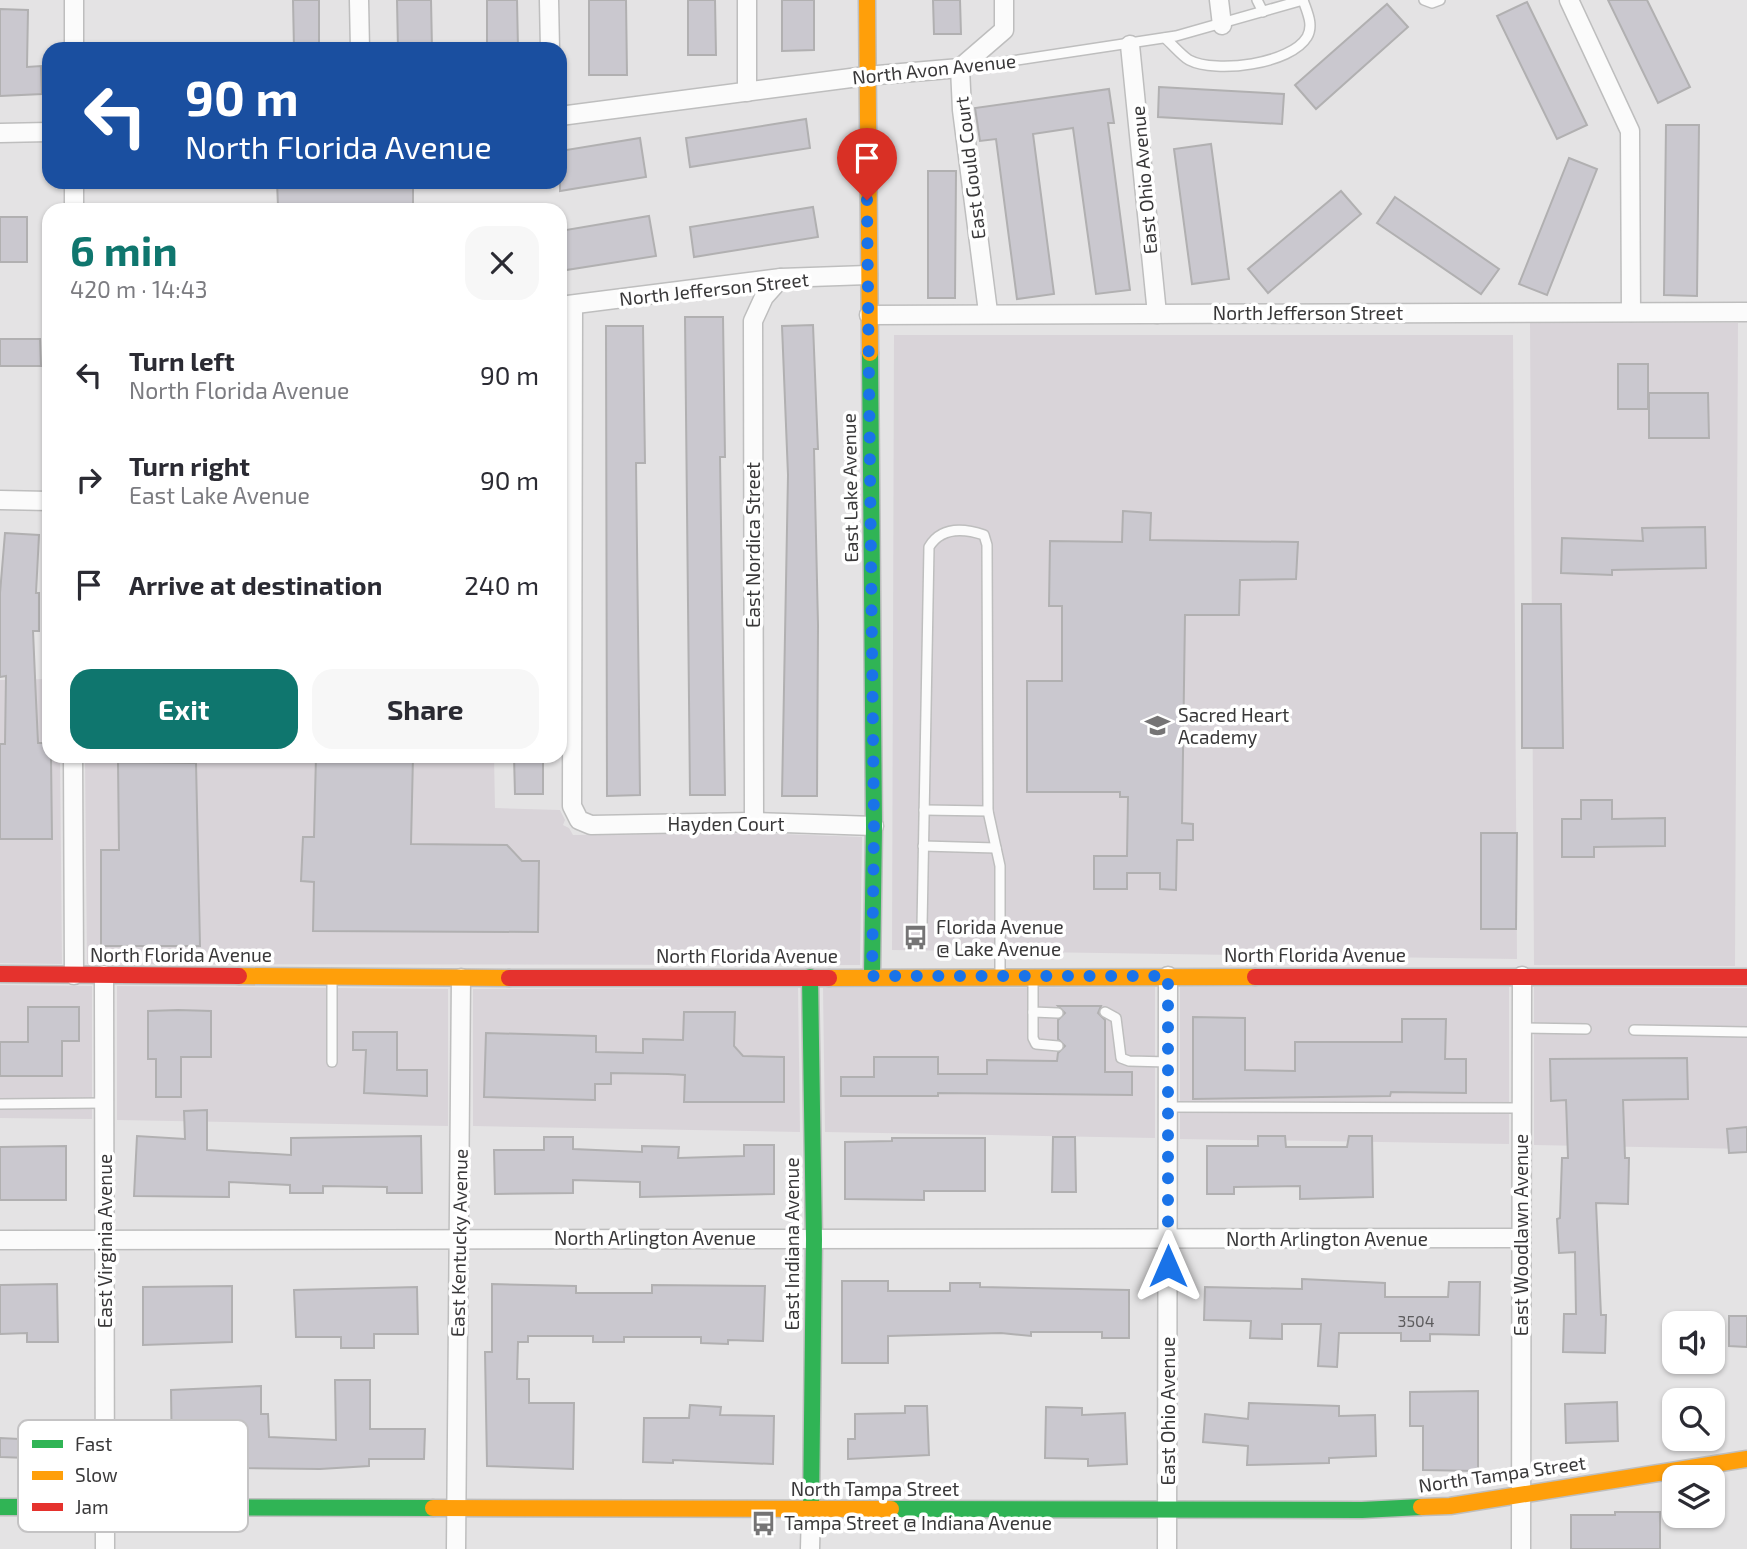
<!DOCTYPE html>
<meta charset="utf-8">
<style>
:root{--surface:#fff;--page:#f7f7f7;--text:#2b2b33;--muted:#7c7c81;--accent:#0f766e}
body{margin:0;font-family:"Exo 2",sans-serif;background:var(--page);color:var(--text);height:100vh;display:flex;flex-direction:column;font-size:26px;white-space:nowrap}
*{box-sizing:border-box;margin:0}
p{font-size:23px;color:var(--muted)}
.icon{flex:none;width:38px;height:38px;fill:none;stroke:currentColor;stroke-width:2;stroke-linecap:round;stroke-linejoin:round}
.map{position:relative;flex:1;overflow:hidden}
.panel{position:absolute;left:42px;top:203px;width:525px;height:560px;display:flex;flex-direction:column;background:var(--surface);border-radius:21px;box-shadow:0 2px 5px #0004}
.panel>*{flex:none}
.banner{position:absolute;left:42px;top:42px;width:525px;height:147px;border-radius:21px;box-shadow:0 2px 5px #0004;background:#1a4fa0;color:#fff;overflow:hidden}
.buttons{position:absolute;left:1662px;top:1311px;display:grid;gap:14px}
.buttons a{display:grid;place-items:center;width:63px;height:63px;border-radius:14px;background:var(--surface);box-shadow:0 2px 5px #0004;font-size:35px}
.pin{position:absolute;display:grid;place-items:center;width:60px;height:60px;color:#fff;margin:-72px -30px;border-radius:50% 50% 50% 0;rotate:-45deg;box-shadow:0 0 7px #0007}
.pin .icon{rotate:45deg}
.me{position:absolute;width:77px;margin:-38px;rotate:0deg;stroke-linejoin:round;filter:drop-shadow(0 0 5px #0008)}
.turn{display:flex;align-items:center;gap:24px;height:147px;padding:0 28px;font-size:32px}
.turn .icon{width:91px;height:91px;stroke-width:2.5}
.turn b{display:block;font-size:49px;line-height:60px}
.round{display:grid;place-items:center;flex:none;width:74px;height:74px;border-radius:21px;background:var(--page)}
.overview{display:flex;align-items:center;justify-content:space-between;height:119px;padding:0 28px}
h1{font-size:42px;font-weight:700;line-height:52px;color:var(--accent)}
.action{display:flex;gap:14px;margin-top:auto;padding:14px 28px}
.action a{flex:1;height:80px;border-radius:21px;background:var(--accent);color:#fff;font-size:28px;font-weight:700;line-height:80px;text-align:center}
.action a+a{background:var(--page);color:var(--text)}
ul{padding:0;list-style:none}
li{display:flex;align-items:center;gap:21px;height:105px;padding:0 28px}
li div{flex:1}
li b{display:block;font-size:26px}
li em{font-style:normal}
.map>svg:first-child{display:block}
.built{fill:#d9d4d9}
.building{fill:#cac8cf;stroke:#b1b0b1;stroke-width:2}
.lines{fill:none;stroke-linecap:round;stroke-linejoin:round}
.lane-casing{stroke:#bebebe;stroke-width:12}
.street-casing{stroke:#bebebe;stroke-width:21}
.fast-casing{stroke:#bebebe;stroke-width:19}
.slow-casing{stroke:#bebebe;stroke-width:19}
.jam-casing{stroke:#bebebe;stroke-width:19}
.lane{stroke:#fbfbfb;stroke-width:9}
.street{stroke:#fbfbfb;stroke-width:18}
.fast{stroke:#30b455;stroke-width:16}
.slow{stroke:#ff9f0a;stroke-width:16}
.jam{stroke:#e5322d;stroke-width:16}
.route{stroke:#1a73e8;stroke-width:12;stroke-dasharray:0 21.6}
.labels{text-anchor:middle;stroke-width:7;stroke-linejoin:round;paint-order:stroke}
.number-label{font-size:16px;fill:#5d5c5e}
.street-label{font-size:19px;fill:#393839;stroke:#fff}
.poi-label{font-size:19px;fill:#393839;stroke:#fff;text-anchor:start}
.key{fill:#fff;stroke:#c4c3c4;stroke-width:2}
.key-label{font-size:19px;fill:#393839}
</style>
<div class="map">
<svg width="1747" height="1549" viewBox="0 0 1747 1549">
<rect width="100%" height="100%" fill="#e4e3e4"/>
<g class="built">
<path d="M1530,323h208l-3,643 -201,-1z"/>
<path d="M894,335h619l4,624 -625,-9z"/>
<path d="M49,679v77h11l2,208 -62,-1v-283z"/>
<path d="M85,756h409l1,52 65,2 5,10 -2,5 6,3 4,7 181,-2 108,4 -2,128 -773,-1z"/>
<path d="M0,985l92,1v133l-92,-1z"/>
<path d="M117,986l331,3v137l-331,-6z"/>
<path d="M1155,987v151l-330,-6 -2,-144z"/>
<path d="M1180,987h329v157l-329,-5z"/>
<path d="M1534,987l213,1v161l-213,-4z"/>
<path d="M798,988l2,144 -327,-6v-137z"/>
</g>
<g class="building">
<path d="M293,0h26v49h-25z"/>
<path d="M397,0h34l1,49h-34z"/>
<path d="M487,0h30l1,49h-31z"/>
<path d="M589,0h37l1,75h-38z"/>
<path d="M688,0h27l1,55h-28z"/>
<path d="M782,0h32v50l-32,1z"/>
<path d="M933,0h27l1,34h-27z"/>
<path d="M1608,0h39l43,87 -32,16z"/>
<path d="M1527,2l60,123 -30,14 -60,-123z"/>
<path d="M1387,4l21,23 -92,82 -21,-24z"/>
<path d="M0,9l28,1 -1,57 14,-1 1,28 -42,2z"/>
<path d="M1159,87l125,7 -2,30 -124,-7z"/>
<path d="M1109,89l5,34h-6l22,167 -34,4 -23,-166 -40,6 21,160 -37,5 -21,-160 -16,2 -5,-33z"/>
<path d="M806,119l4,29 -120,19 -4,-29z"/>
<path d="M1666,125h33l-2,171 -33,-1z"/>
<path d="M640,138l6,39 -86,14v-40z"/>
<path d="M1211,144l18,135 -37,5 -18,-135z"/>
<path d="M1569,158l28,11 -50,126 -28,-11z"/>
<path d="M928,171h28l-1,127h-27z"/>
<path d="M277,182h136v22l-135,2z"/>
<path d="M1341,191l20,23 -93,79 -20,-24z"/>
<path d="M1395,197l104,72 -18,25 -104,-71z"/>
<path d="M813,207l5,30 -124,20 -4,-30z"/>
<path d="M649,216l7,40 -96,15v-40z"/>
<rect x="0" y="217" width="27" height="45"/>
<path d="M685,317h38l2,140h-5l5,338h-35z"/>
<path d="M813,325l5,124h-4l4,176 -1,171h-35l6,-321 -6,-149z"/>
<path d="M606,326h37l2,137h-9l4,332 -33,1z"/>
<path d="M0,339h40l1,27h-41z"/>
<rect x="1618" y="364" width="30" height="45"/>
<path d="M1649,393h59l1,45h-60z"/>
<path d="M1123,511l28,2 -1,27 148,2 -2,37 -56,1 -1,35h-54l-3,208 11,1v16h-16l-1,50 -16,-1v-16h-33v16h-33v-33h33l1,-59h-8v-5h-93v-111h35v-75h-13l1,-65 72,1z"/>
<path d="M1705,527l1,41 -94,2v5l-51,-2 1,-35 81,3 -1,-13z"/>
<path d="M5,533l34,2 -3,58h3v38h-6l3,69 2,43h11l2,13 1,83h-52v-95h5l1,-68 -6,1v-84z"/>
<path d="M1522,604h39l2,144h-41z"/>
<path d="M316,756h97l-2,88 96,1 15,16h17l-1,71 -225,-1 1,-49 -13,-1 2,-44h11z"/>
<path d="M514,756h29v38h-28z"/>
<path d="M118,762l78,1 4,183h-99v-96h18z"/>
<path d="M1581,800h31v19l53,-1v28l-71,1v10h-32v-38h19z"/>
<path d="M1481,833h36l-1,96h-35z"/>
<path d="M1058,1006h43l-3,7 7,7v52h27v23l-194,-2v3h-97v-19h33v-20h64v17h49v-14l70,1 1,-8 7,-7 -7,-7v-19l7,-7z"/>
<path d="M28,1007h51v34h-17v35h-62v-34h28z"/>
<path d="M178,1010l33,1v46h-30v40h-25v-38h-8v-48z"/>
<path d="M684,1012h51l-1,34 9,10 41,1v45h-100l1,-27 -17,-1 -57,-1v11h-16v16l-111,-3 2,-64 110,3v16l47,1v-14l40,1z"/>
<path d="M1193,1017l52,1v52l50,1v-29h107v-23h44l-1,40h21v34l-75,-1 -1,4 -197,3z"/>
<path d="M353,1032h44v38h30v26l-63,-3 2,-43h-13z"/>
<path d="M1687,1058l1,41 -65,1 2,58h4l-1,46 -32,-1 5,112h5l-1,38 -42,-1 1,-38h12l-1,-62 -16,1 -2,-34 3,-1 2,-60h6l-2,-58 -15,1 -1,-42z"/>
<path d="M207,1110v40l84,5v-17l130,-2 1,57h-35v-6l-64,-1v7h-33v-8l-61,-3v15l-95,-1 3,-60 48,3 -1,-28z"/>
<path d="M1747,1127v25l-18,1 -2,-24z"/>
<path d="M1258,1136h27l1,11h61l2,-11h23l1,61 -73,2v-13l-66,1v7h-27v-48h51z"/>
<path d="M544,1137h29v12l69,3v-6l37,1 -1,11 66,-2v-11h30v49l-134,3v-15l-67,-2v13l-78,1 -1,-44h50z"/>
<path d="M1053,1137h22l1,55h-24z"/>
<path d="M892,1138h93v53h-61v9l-79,-1v-57l47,-1z"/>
<path d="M66,1146v54h-66v-53z"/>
<path d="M1302,1279l83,4v14h63l1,-15h31l-1,53 -49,-1v7h-29v-8h-62l-2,34 -19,-1 3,-42h-39v15l-32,-1 1,-17 -47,-1 1,-33 97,2z"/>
<path d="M842,1281h46v10h62v-8h30v4l149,3v48h-27v-6h-71v4l-30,-3 -113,3v27h-46z"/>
<path d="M57,1284l1,58h-31v-9l-27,1v-49z"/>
<path d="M492,1284l84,2v7h76v-8l113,1 -2,55 -35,-1v4l-27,-1v-6h-77v5h-31v-6h-65v6h-10l-1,37h12v24h45l-1,66 -86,-3 -2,-114h7z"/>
<path d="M232,1286v56l-89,3v-58z"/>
<path d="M417,1287l1,47h-44v14h-33v-11h-45l-2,-47z"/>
<path d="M1729,1316h18v31l-18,-1z"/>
<path d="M335,1380h35v49h55l-1,30h-55v7l-49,3 -81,-1v-7l-67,1 -1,-72 90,-4v28h7l1,23 67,3z"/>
<path d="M1478,1391v80l-55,-1v-44h-13v-34z"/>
<path d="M1617,1402l1,39 -52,2 -1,-39z"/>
<path d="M1249,1403l90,3v10l36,-1 1,41 -47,2v5l-82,2 1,-19 -45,-4 2,-28 43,5z"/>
<path d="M690,1405l31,2 -1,8 54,1 -1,48 -100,-4v3l-30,-1 1,-44h45z"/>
<path d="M905,1406h22l2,49 -81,4v-20h7v-25l50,-1z"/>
<path d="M1046,1407l36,1v7l43,-2 2,51 -39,2v-7l-43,-1z"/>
<path d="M40,1421l17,1 -1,37 -56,-2v-19l39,2z"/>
<path d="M1615,1512h45v37h-89v-34h44z"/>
</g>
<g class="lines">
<defs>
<g id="lane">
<path d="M1257,0l6,12"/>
<path d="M1424,0l8,3 8,-3"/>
<path d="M1165,38c8,7 16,17 24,22 27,14 102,4 118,-23 7,-12 0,-25 -4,-37"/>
<path d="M965,68l211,-32 127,-36"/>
<path d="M924,810l64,1"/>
<path d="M923,846l73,2"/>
<path d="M922,927l7,-380c12,-20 34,-19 55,-12l3,10 1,266 12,55v108"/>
<path d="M1033,979v33l25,1"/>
<path d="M1033,1012v26l3,6 22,2"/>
<path d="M1105,1012l11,6 5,40 8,3 39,1"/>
<path d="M1522,1028l64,1"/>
<path d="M1634,1030l113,2"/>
<path d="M332,1062v-80"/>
<path d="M0,1104l104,-1"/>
<path d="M1168,1107l353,1"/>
</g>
<g id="street">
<path d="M359,0l1,49"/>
<path d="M549,0l1,49"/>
<path d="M1219,0l3,25"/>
<path d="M1569,0l61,131 1,181"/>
<path d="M1130,45l27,269"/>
<path d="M74,49v-49"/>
<path d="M960,68l2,42 26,202"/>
<path d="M960,68l44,-38v-30"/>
<path d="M747,92v-92"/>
<path d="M560,116l306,-40 94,-8"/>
<path d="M0,133l49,-1"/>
<path d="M74,182v28"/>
<path d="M573,305l-1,501 7,14 12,5 163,-3 120,4"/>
<path d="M560,306l221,-28 87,-3"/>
<path d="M869,315l878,-3"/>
<path d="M0,500l49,1"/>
<path d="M73,756l1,219"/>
<path d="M754,822l-1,-501 11,-24 17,-19"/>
<path d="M104,975l1,574"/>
<path d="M0,1240l1521,-2"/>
<path d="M456,1549l5,-571"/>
<path d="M810,1549l1,-39"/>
<path d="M1167,1549l1,-573"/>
<path d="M1521,1549l1,-573"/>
</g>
<g id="fast">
<path d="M870,353l4,473 -2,150"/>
<path d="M810,977l4,262 -3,271"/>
<path d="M0,1507l433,1"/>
<path d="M891,1509l471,1 59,-3"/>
</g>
<g id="slow">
<path d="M867,0l3,353"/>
<path d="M239,976l270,2"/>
<path d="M829,978l426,-1"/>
<path d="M1421,1507l29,-1 297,-47"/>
<path d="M433,1508l458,1"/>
</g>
<g id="jam">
<path d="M0,974l239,2"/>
<path d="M1255,977h492"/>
<path d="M509,978h320"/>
</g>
</defs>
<use href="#lane" class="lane-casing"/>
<use href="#street" class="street-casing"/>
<use href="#fast" class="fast-casing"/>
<use href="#slow" class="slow-casing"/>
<use href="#jam" class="jam-casing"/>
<use href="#lane" class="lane"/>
<use href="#street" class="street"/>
<use href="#fast" class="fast"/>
<use href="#slow" class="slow"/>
<use href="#jam" class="jam"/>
</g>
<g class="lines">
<path class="route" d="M867,200l7,626 -2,150h296v290"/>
</g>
<defs>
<symbol id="school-bare" viewBox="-9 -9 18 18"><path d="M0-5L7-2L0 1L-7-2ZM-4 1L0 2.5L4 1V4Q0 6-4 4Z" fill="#757475" stroke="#fff" stroke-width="2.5" paint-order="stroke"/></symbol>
<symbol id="bus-bare" viewBox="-9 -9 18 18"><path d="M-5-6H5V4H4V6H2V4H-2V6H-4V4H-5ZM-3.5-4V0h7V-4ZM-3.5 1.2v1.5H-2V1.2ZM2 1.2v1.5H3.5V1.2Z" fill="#757475" stroke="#fff" stroke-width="2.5" paint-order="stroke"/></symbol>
</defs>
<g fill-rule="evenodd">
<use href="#school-bare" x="1140" y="708" width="35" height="35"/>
<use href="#bus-bare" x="898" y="920" width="35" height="35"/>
<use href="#bus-bare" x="746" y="1506" width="35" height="35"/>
</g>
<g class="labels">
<g class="number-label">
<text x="1416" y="1327">3504</text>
</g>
<g class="street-label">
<text transform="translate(934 69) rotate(-6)" y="7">North Avon Avenue</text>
<text transform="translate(970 168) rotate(-97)" y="7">East Gould Court</text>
<text transform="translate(1144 180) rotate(-95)" y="7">East Ohio Avenue</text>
<text transform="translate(714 289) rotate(-6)" y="7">North Jefferson Street</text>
<text x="1308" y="320">North Jefferson Street</text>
<text transform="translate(850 488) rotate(-91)" y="7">East Lake Avenue</text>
<text transform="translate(753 545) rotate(-90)" y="7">East Nordica Street</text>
<text x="726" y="831">Hayden Court</text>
<text x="181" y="962">North Florida Avenue</text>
<text x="1315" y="962">North Florida Avenue</text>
<text x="747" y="963">North Florida Avenue</text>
<text transform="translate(1521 1235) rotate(-90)" y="7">East Woodlawn Avenue</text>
<text x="655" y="1245">North Arlington Avenue</text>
<text x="1327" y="1246">North Arlington Avenue</text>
<text transform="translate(105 1241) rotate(-90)" y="7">East Virginia Avenue</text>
<text transform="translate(459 1243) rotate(-89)" y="7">East Kentucky Avenue</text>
<text transform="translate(792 1244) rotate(-90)" y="7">East Indiana Avenue</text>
<text transform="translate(1168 1411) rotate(-90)" y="7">East Ohio Avenue</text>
<text transform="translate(1502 1474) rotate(-8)" y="7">North Tampa Street</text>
<text x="875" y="1496">North Tampa Street</text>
</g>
<g class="poi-label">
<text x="1178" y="722">Sacred Heart<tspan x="1178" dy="22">Academy</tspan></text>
<text x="936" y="934">Florida Avenue<tspan x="936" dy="22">@ Lake Avenue</tspan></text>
<text x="784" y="1530">Tampa Street @ Indiana Avenue</text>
</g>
</g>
<rect x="18" y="1420" width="230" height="112" rx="10" class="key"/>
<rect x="32" y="1440" width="31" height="8" fill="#30b455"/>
<rect x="32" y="1471" width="31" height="9" fill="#ff9f0a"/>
<rect x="32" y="1503" width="31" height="8" fill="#e5322d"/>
<g class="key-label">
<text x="75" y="1451">Fast</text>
<text x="75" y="1482">Slow</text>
<text x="75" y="1514">Jam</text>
</g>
</svg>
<div class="buttons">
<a><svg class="icon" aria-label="sound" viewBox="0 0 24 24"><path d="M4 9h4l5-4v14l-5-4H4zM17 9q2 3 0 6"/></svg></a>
<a><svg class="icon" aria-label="search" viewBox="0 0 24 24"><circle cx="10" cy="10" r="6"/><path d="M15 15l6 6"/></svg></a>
<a><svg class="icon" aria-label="layers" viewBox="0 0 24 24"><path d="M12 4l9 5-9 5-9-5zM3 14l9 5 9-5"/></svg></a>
</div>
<div class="pin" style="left:867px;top:200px;background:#d93025"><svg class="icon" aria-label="arrive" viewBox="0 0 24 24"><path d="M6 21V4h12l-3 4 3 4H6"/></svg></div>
<svg class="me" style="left:1168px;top:1266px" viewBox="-20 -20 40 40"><path d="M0-17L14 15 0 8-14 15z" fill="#1a73e8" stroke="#fff" stroke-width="4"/></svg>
<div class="banner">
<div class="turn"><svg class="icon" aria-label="left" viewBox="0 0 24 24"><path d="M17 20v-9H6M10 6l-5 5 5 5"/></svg><div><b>90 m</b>North Florida Avenue</div></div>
</div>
<section class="panel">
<div class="overview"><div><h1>6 min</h1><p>420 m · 14:43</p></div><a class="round"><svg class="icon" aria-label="close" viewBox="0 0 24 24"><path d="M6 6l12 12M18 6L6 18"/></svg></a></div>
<ul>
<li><svg class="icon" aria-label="left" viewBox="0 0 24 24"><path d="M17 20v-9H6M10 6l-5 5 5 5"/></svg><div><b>Turn left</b><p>North Florida Avenue</p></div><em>90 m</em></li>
<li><svg class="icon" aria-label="right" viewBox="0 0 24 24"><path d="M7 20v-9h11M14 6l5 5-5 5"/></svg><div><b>Turn right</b><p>East Lake Avenue</p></div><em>90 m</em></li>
<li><svg class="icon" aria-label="arrive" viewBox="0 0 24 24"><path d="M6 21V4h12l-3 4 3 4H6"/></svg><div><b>Arrive at destination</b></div><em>240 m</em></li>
</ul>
<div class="action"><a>Exit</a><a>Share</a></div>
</section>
</div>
